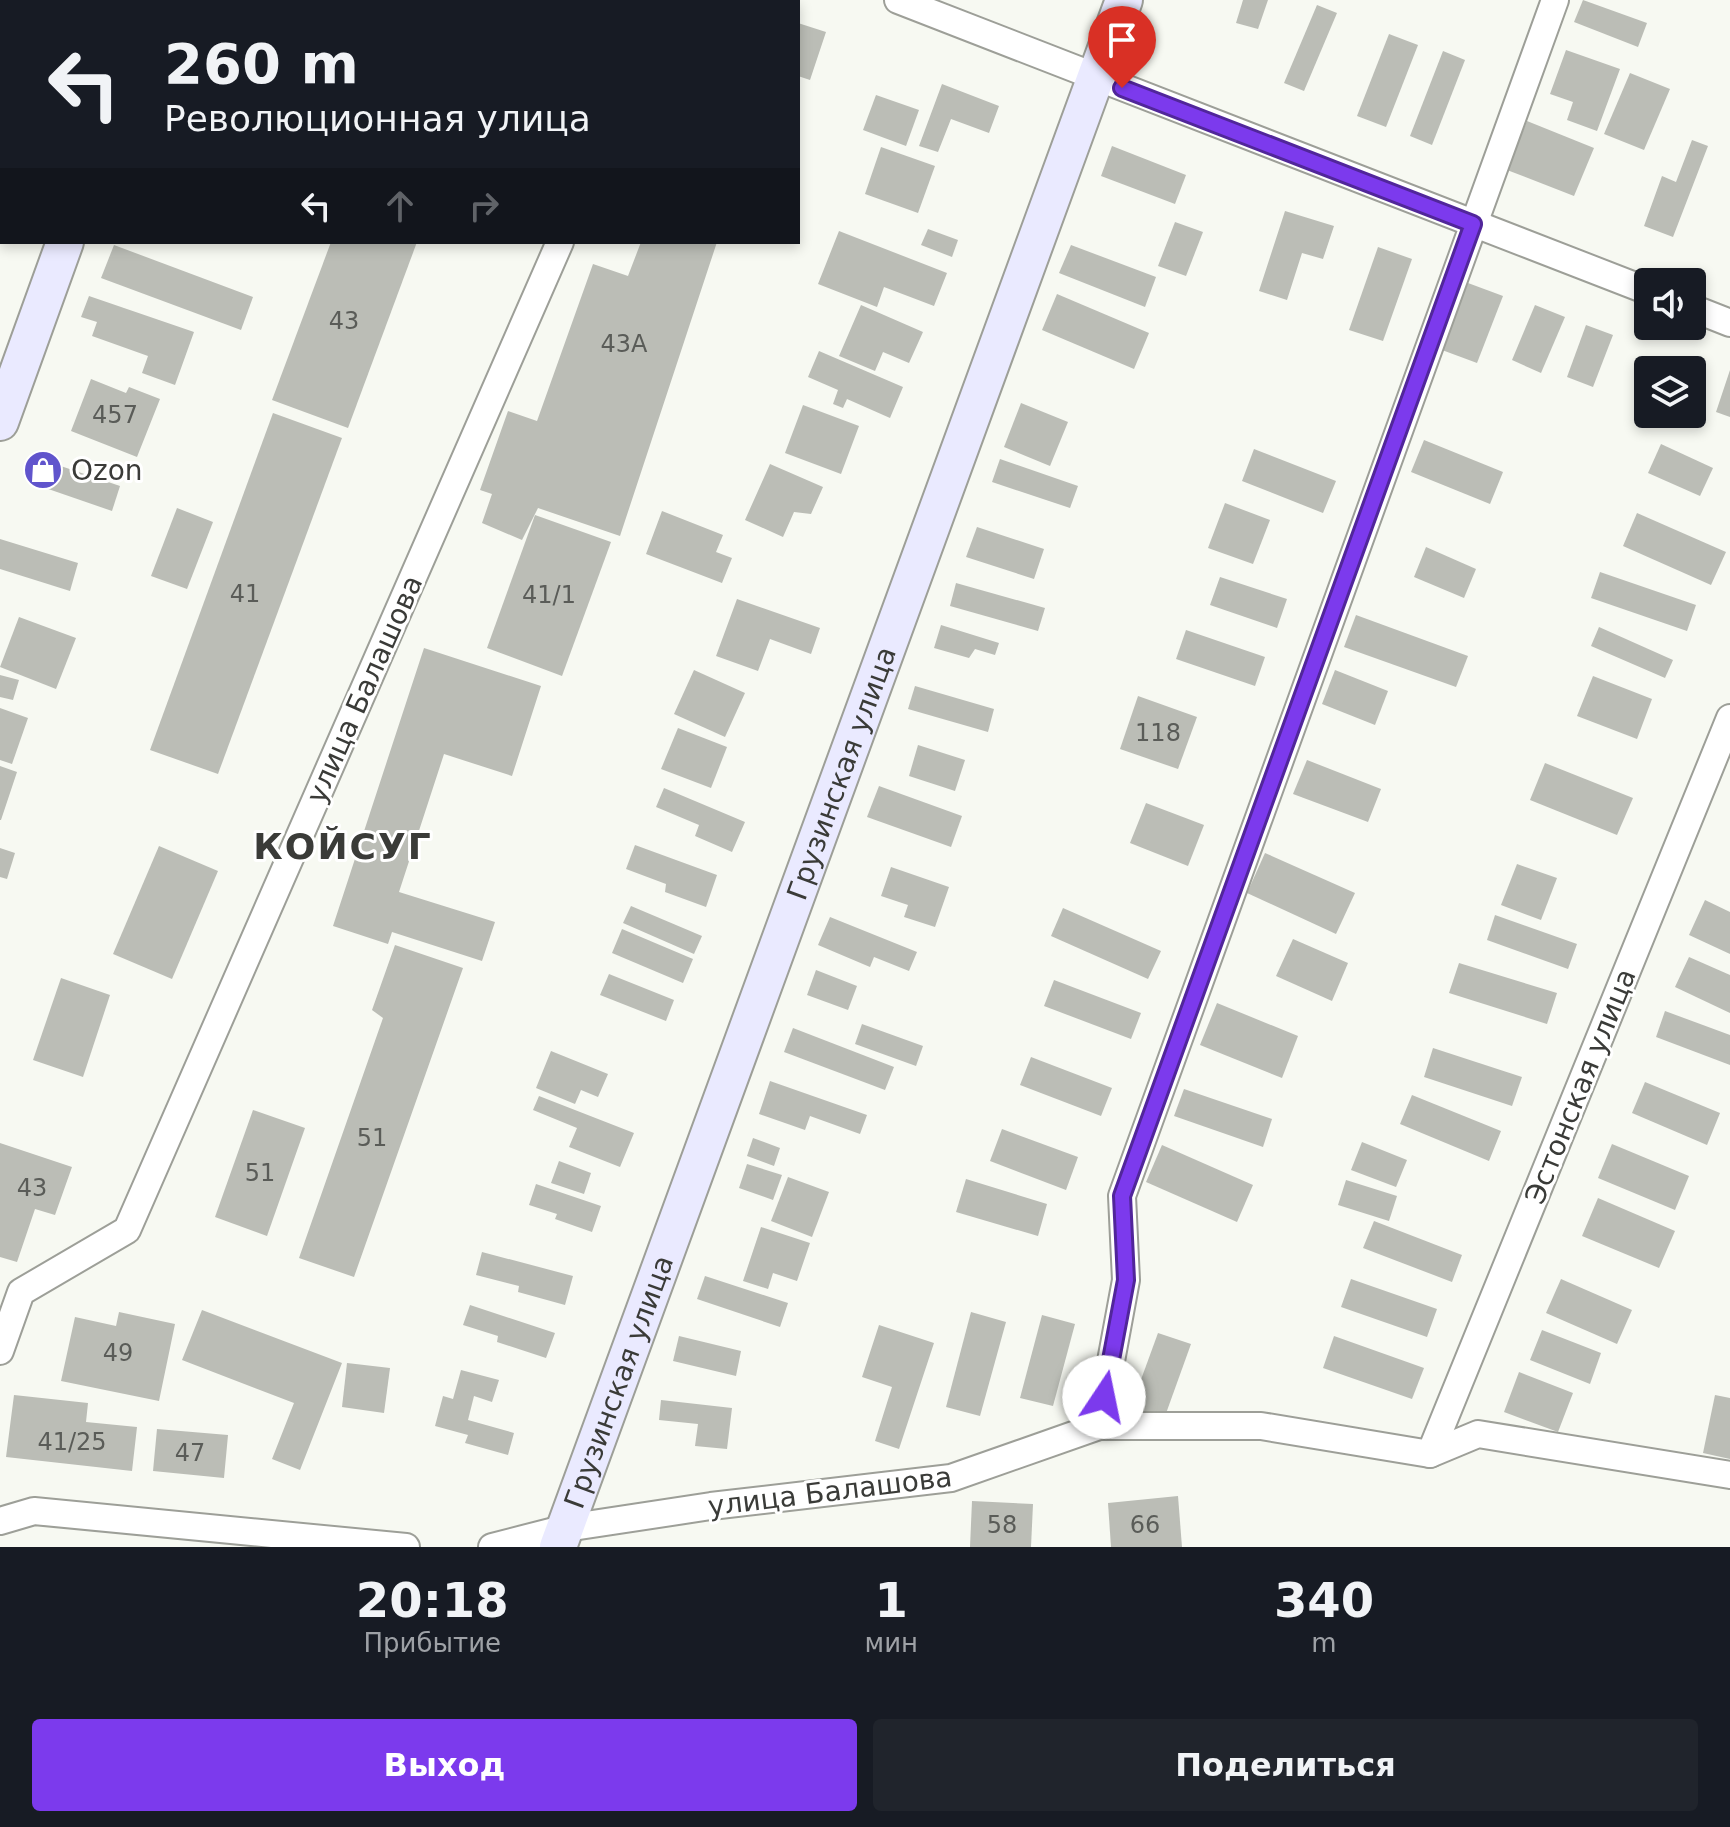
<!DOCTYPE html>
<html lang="ru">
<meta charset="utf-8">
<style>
:root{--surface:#171b24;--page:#20242c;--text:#f1f3f6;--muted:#9ea1a6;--accent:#7c3aed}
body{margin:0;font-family:"DejaVu Sans",sans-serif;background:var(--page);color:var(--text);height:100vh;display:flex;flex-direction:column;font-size:30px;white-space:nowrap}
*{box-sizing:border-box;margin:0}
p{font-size:26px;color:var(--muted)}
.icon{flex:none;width:44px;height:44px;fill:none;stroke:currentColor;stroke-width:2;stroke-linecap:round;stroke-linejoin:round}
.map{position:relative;height:1547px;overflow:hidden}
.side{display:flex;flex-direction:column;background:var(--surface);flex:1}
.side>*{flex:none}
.guide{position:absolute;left:0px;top:0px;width:800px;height:244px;box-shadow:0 4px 12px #0003;background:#171b24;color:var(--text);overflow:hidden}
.buttons{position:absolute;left:1634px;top:268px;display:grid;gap:16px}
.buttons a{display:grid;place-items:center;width:72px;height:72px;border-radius:8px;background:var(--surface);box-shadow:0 4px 12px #0003;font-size:40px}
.pin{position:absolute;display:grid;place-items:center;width:68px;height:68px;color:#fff;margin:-82px -34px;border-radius:50% 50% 50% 0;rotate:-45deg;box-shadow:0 0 8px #0007}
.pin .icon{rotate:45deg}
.me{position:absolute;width:88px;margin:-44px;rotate:11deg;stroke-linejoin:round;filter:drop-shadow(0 0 6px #0008)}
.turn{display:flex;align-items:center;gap:28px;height:168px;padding:0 32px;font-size:36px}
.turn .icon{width:104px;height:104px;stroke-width:2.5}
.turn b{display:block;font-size:56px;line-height:68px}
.lanes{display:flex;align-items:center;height:76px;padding:0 32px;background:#0003;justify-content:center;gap:40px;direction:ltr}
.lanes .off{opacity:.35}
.eta{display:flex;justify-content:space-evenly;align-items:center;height:136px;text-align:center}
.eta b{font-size:48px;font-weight:600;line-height:56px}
.primary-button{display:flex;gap:16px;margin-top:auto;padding:16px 32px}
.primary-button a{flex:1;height:92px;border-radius:8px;background:var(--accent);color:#fff;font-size:32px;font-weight:600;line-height:92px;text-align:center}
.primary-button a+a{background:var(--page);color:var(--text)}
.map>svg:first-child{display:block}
.building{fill:#bbbdb6}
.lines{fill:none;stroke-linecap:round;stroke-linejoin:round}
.street-casing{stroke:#9d9f98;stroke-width:30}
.secondary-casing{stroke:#9d9f98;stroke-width:40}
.street{stroke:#fff;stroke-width:26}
.secondary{stroke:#eaeaff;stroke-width:36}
.route-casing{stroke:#51269a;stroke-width:20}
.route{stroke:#7c3aed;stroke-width:14}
.labels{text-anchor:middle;stroke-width:6;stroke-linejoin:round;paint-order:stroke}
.number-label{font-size:24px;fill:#5a5c58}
.poi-label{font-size:28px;fill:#3a3b38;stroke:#fff;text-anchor:start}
.street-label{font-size:28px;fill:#3a3b38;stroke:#fff}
.district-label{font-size:36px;font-weight:bold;letter-spacing:2px;fill:#3a3b38;stroke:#fff}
</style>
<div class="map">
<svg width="1730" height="1547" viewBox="0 0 1730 1547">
<rect width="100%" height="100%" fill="#f7f9f2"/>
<g class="building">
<path d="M1243,0h25l-10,29 -22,-6z"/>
<path d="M1583,0l64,23 -9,24 -64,-25z"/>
<path d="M1317,5l20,8 -33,78 -20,-8z"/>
<path d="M798,23l28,9 -16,48 -12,-4z"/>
<path d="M1389,34l29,11 -32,82 -29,-11z"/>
<path d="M1566,50l54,19 -23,62 -30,-11 6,-18 -23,-8z"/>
<path d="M1443,51l22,9 -33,85 -22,-9z"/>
<path d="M1630,73l40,16 -26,61 -40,-16z"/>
<path d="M942,84l57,22 -10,27 -38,-14 -13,33 -19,-6z"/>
<path d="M876,95l43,15 -13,36 -43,-16z"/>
<path d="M1527,121l67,27 -20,48 -67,-26z"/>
<path d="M1692,140l16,6 -35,91 -29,-11 18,-50 14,6z"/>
<path d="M1112,146l74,29 -11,29 -74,-28z"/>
<path d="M881,147l54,19 -17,47 -53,-19z"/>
<path d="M1285,211l49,15 -11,33 -21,-6 -15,47 -28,-9z"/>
<path d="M1175,222l28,10 -17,44 -28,-10z"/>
<path d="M928,229l30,11 -6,17 -31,-12z"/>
<path d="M839,231l108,42 -13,33 -50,-19 -7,20 -59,-23z"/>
<path d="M331,242h86l-69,186 -76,-28z"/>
<path d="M641,242h76l-97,294 -82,-28 -16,32 -40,-17 10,-29 -12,-4 28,-79 29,10 56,-157 35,12z"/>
<path d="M114,245l139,52 -12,33 -140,-52z"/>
<path d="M1071,245l85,32 -11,30 -86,-34z"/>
<path d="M1378,247l34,12 -29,82 -34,-11z"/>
<path d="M1468,283l35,13 -26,67 -35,-13z"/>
<path d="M1057,294l92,39 -15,36 -92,-39z"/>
<path d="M89,296l105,36 -19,53 -33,-12 6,-17 -56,-20 5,-14 -16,-5z"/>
<path d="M861,305l62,27 -14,31 -26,-11 -8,19 -36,-15z"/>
<path d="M1535,305l30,12 -24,56 -29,-13z"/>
<path d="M1586,325l27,10 -20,52 -26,-10z"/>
<path d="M819,351l84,36 -13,31 -43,-19 -4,9 -10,-4 5,-14 -30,-13z"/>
<path d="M1730,370v47l-14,-5z"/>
<path d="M91,379l35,14 3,-6 31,12 -23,58 -66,-26z"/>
<path d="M1021,403l47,19 -18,44 -46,-19z"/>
<path d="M803,405l56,21 -18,48 -56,-21z"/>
<path d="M273,413l69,25 -124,336 -68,-24z"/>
<path d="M1424,440l79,32 -13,32 -79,-32z"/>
<path d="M1661,444l52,24 -13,28 -52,-23z"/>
<path d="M1254,449l82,32 -13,32 -81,-32z"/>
<path d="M37,458l83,28 -8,25 -84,-29z"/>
<path d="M1000,459l78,27 -8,22 -78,-26z"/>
<path d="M770,464l53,23 -12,27 -17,-2 -11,25 -38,-17z"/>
<path d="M1225,503l45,17 -17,44 -45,-16z"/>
<path d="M177,508l36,14 -26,67 -36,-13z"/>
<path d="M662,511l61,24 -7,17 16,6 -10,25 -76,-29z"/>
<path d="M1637,513l89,39 -15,33 -88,-39z"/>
<path d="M535,515l76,27 -49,134 -75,-28z"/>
<path d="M977,527l67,22 -10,30 -68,-22z"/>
<path d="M0,539l78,24 -8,28 -70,-22z"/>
<path d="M1426,547l50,22 -12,29 -50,-21z"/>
<path d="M1600,572l96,33 -9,26 -96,-33z"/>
<path d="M1220,577l67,22 -10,29 -67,-23z"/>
<path d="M956,583l89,25 -7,23 -88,-25z"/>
<path d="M737,599l83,29 -9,26 -41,-15 -12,32 -42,-15z"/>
<path d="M1356,615l112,41 -12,31 -112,-40z"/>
<path d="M19,617l57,21 -20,51 -56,-22z"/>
<path d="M941,625l58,18 -4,12 -20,-6 -6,9 -35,-10z"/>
<path d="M1599,627l74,33 -8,18 -74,-32z"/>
<path d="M1186,630l79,27 -10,29 -79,-27z"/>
<path d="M424,648l117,38 -29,90 -68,-22 -45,138 96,30 -13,39 -90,-29 -4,12 -55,-18z"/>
<path d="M694,670l51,23 -20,44 -51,-23z"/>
<path d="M1335,670l53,21 -13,34 -53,-21z"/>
<path d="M0,675l19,5 -6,20 -13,-3z"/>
<path d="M1593,676l59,23 -15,40 -60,-23z"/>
<path d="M915,686l79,23 -6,23 -80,-23z"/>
<path d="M1138,696l59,21 -19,52 -58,-20z"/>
<path d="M0,708l28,10 -16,46 -12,-4z"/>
<path d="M678,728l49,19 -16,41 -50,-19z"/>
<path d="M918,745l47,15 -10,31 -46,-15z"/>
<path d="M1307,760l74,29 -13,33 -75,-28z"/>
<path d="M1545,763l88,35 -16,37 -87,-35z"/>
<path d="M0,766l17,6 -16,48h-1z"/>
<path d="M879,786l83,30 -11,31 -84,-30z"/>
<path d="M664,788l81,34 -13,30 -37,-16 4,-11 -43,-18z"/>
<path d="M1146,803l58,22 -16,41 -58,-23z"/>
<path d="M635,845l82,30 -11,32 -41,-15 1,-8 -40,-15z"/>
<path d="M159,846l59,25 -46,108 -59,-25z"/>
<path d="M0,848l15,5 -8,26 -7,-2z"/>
<path d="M1265,853l90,40 -19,41 -89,-41z"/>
<path d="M1517,864l40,14 -16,42 -40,-15z"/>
<path d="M891,867l58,20 -14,40 -31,-10 4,-12 -27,-9z"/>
<path d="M1705,900l25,12v42l-41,-19z"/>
<path d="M631,906l71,30 -8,18 -71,-31z"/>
<path d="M1063,908l98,43 -13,28 -97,-43z"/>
<path d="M1495,915l82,29 -9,25 -81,-29z"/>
<path d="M830,917l87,35 -8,19 -35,-14 -4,10 -52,-22z"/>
<path d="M622,929l71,30 -10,24 -71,-30z"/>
<path d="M1293,939l55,24 -16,38 -56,-25z"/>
<path d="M395,945l68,23 -109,309 -55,-19 84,-240 -11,-8z"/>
<path d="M1689,957l41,18v38l-55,-26z"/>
<path d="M1459,963l98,30 -10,31 -98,-31z"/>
<path d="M816,970l41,16 -9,24 -41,-15z"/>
<path d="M609,974l65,26 -8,21 -66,-26z"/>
<path d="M61,978l49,17 -27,82 -50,-17z"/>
<path d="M1054,980l87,33 -10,26 -87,-33z"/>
<path d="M1217,1003l81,33 -16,42 -82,-33z"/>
<path d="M1665,1011l65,24v30l-74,-28z"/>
<path d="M862,1024l61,22 -7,20 -61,-22z"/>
<path d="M793,1028l101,39 -9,23 -101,-38z"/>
<path d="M1433,1048l89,29 -10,29 -88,-29z"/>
<path d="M551,1051l57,23 -10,23 -17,-7 -6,14 -39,-16z"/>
<path d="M1031,1057l81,31 -11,28 -81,-31z"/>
<path d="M770,1081l97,34 -7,19 -50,-18 -5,14 -46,-16z"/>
<path d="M1645,1082l75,31 -13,32 -75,-32z"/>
<path d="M1184,1089l88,30 -9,28 -89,-31z"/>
<path d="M1412,1095l89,36 -12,30 -89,-37z"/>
<path d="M539,1096l95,37 -14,34 -51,-20 8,-19 -44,-18z"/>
<path d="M253,1110l52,18 -38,108 -52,-19z"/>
<path d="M1002,1129l76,28 -12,33 -76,-29z"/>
<path d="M753,1138l27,10 -6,18 -27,-10z"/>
<path d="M1362,1142l45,18 -11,27 -45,-17z"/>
<path d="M0,1143l72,24 -17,48 -20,-6 -18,53 -17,-5z"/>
<path d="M1612,1144l77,32 -14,34 -77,-32z"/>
<path d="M1162,1145l91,40 -16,37 -91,-40z"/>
<path d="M559,1161l32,12 -7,21 -33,-11z"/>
<path d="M747,1164l35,11 -9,25 -34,-12z"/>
<path d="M788,1177l41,15 -17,45 -41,-16z"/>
<path d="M966,1179l81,25 -9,32 -82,-24z"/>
<path d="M1346,1180l51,16 -8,25 -51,-16z"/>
<path d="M536,1184l65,22 -9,26 -37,-13 2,-5 -28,-9z"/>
<path d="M1598,1198l77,33 -16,37 -77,-32z"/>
<path d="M1374,1221l88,34 -10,27 -89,-34z"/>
<path d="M761,1227l49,16 -13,38 -24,-8 -5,16 -25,-8z"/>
<path d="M482,1252l91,24 -8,29 -47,-13 1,-6 -43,-11z"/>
<path d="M705,1276l83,27 -8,24 -83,-28z"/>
<path d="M1351,1279l86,30 -10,28 -86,-30z"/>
<path d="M1561,1279l71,31 -15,34 -71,-31z"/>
<path d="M470,1305l85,28 -9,25 -49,-16 1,-6 -35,-11z"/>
<path d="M202,1310l140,53 -42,107 -28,-11 22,-56 -112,-43z"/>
<path d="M119,1312l56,12 -16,77 -98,-20 14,-64 41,9z"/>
<path d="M971,1312l35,10 -26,94 -34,-9z"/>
<path d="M1042,1315l33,9 -22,82 -33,-8z"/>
<path d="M879,1325l55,18 -35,106 -24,-8 17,-54 -30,-10z"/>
<path d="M1542,1330l59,23 -11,31 -60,-24z"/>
<path d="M1158,1333l33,11 -27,75 -33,-12z"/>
<path d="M679,1336l62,15 -5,25 -63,-15z"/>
<path d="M1334,1336l90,32 -12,31 -89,-31z"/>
<path d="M347,1363l43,5 -6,45 -42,-6z"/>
<path d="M461,1370l38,10 -7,22 -18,-6 -6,24 46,13 -6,22 -43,-12 3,-8 -33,-9 8,-30 10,3z"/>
<path d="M1519,1372l54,21 -15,39 -54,-20z"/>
<path d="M14,1395l74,8 -2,19 51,5 -5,44 -126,-14z"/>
<path d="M1715,1395l15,3v61l-27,-6z"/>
<path d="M661,1400l71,8 -5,41 -32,-3 3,-22 -39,-4z"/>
<path d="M157,1429l71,6 -4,43 -71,-7z"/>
<path d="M1178,1496l4,51h-71l-3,-44z"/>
<path d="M972,1501l61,3 -2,43h-61z"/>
</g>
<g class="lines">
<defs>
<g id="street">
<path d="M898,0l750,291"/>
<path d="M0,225h2"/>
<path d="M1692,308l38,15"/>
<path d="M0,1351l21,-59 106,-62 433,-988"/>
<path d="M1099,1426l27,-146 -4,-84 433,-1196"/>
<path d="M1430,1454l300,-736"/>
<path d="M0,1521l34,-10 372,36"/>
<path d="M492,1547l74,-19 145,-22 240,-28 148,-52h162l169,28 48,-20 252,41"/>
</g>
<g id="secondary">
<path d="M151,2l1,-2"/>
<path d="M0,422l65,-180"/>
<path id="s1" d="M558,1547l566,-1547"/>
</g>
</defs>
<use href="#street" class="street-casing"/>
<use href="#secondary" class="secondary-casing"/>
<use href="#street" class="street"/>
<use href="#secondary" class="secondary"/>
</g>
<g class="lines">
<defs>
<path id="route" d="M1104,1397l22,-117 -4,-84 351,-972 -351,-136"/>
</defs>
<use href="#route" class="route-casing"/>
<use href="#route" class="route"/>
</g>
<defs>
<symbol id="shop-disc" viewBox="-11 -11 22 22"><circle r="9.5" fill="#6054cc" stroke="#fff"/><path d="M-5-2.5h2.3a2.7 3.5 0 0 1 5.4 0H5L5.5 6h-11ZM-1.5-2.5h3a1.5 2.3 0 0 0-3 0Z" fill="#fff"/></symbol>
</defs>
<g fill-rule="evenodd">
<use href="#shop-disc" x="21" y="448" width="44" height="44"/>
</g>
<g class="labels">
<g class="number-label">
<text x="344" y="329">43</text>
<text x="624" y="352">43А</text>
<text x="115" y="423">457</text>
<text x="245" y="602">41</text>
<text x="549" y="603">41/1</text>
<text x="1158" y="741">118</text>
<text x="372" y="1146">51</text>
<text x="260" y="1181">51</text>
<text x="32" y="1196">43</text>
<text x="118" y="1361">49</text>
<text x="72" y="1450">41/25</text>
<text x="190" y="1461">47</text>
<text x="1002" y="1533">58</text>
<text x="1145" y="1533">66</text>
</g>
<g class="poi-label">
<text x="71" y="480">Ozon</text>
</g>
<g class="street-label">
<text transform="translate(364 689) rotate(-66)" y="10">улица Балашова</text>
<text dy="10" stroke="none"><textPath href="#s1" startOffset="824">Грузинская улица</textPath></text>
<text transform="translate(1580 1086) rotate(-68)" y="10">Эстонская улица</text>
<text dy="10" stroke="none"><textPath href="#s1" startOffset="176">Грузинская улица</textPath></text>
<text transform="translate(830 1491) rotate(-7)" y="10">улица Балашова</text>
</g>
<g class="district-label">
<text x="343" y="859">КОЙСУГ</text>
</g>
</g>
</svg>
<div class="buttons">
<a><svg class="icon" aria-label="sound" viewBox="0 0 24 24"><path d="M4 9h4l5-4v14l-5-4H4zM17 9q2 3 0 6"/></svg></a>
<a><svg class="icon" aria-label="layers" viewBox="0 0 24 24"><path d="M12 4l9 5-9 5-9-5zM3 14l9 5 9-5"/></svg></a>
</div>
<div class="pin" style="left:1122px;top:88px;background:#d93025"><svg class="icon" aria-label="arrive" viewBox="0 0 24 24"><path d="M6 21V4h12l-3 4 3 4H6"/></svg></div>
<svg class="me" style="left:1104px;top:1397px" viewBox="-20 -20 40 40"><circle r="19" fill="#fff"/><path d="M0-13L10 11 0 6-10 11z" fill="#7c3aed"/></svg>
<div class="guide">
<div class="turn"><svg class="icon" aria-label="left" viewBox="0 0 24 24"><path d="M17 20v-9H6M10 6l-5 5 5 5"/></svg><div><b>260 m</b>Революционная улица</div></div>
<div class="lanes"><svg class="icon" aria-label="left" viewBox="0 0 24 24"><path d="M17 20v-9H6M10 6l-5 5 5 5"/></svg><svg class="icon off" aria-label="ahead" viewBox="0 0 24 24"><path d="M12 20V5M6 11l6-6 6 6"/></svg><svg class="icon off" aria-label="right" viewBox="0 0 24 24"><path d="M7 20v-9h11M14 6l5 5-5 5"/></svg></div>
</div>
</div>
<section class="side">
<div class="eta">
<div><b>20:18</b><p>Прибытие</p></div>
<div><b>1</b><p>мин</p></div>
<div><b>340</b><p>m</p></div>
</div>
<div class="primary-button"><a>Выход</a><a>Поделиться</a></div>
</section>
